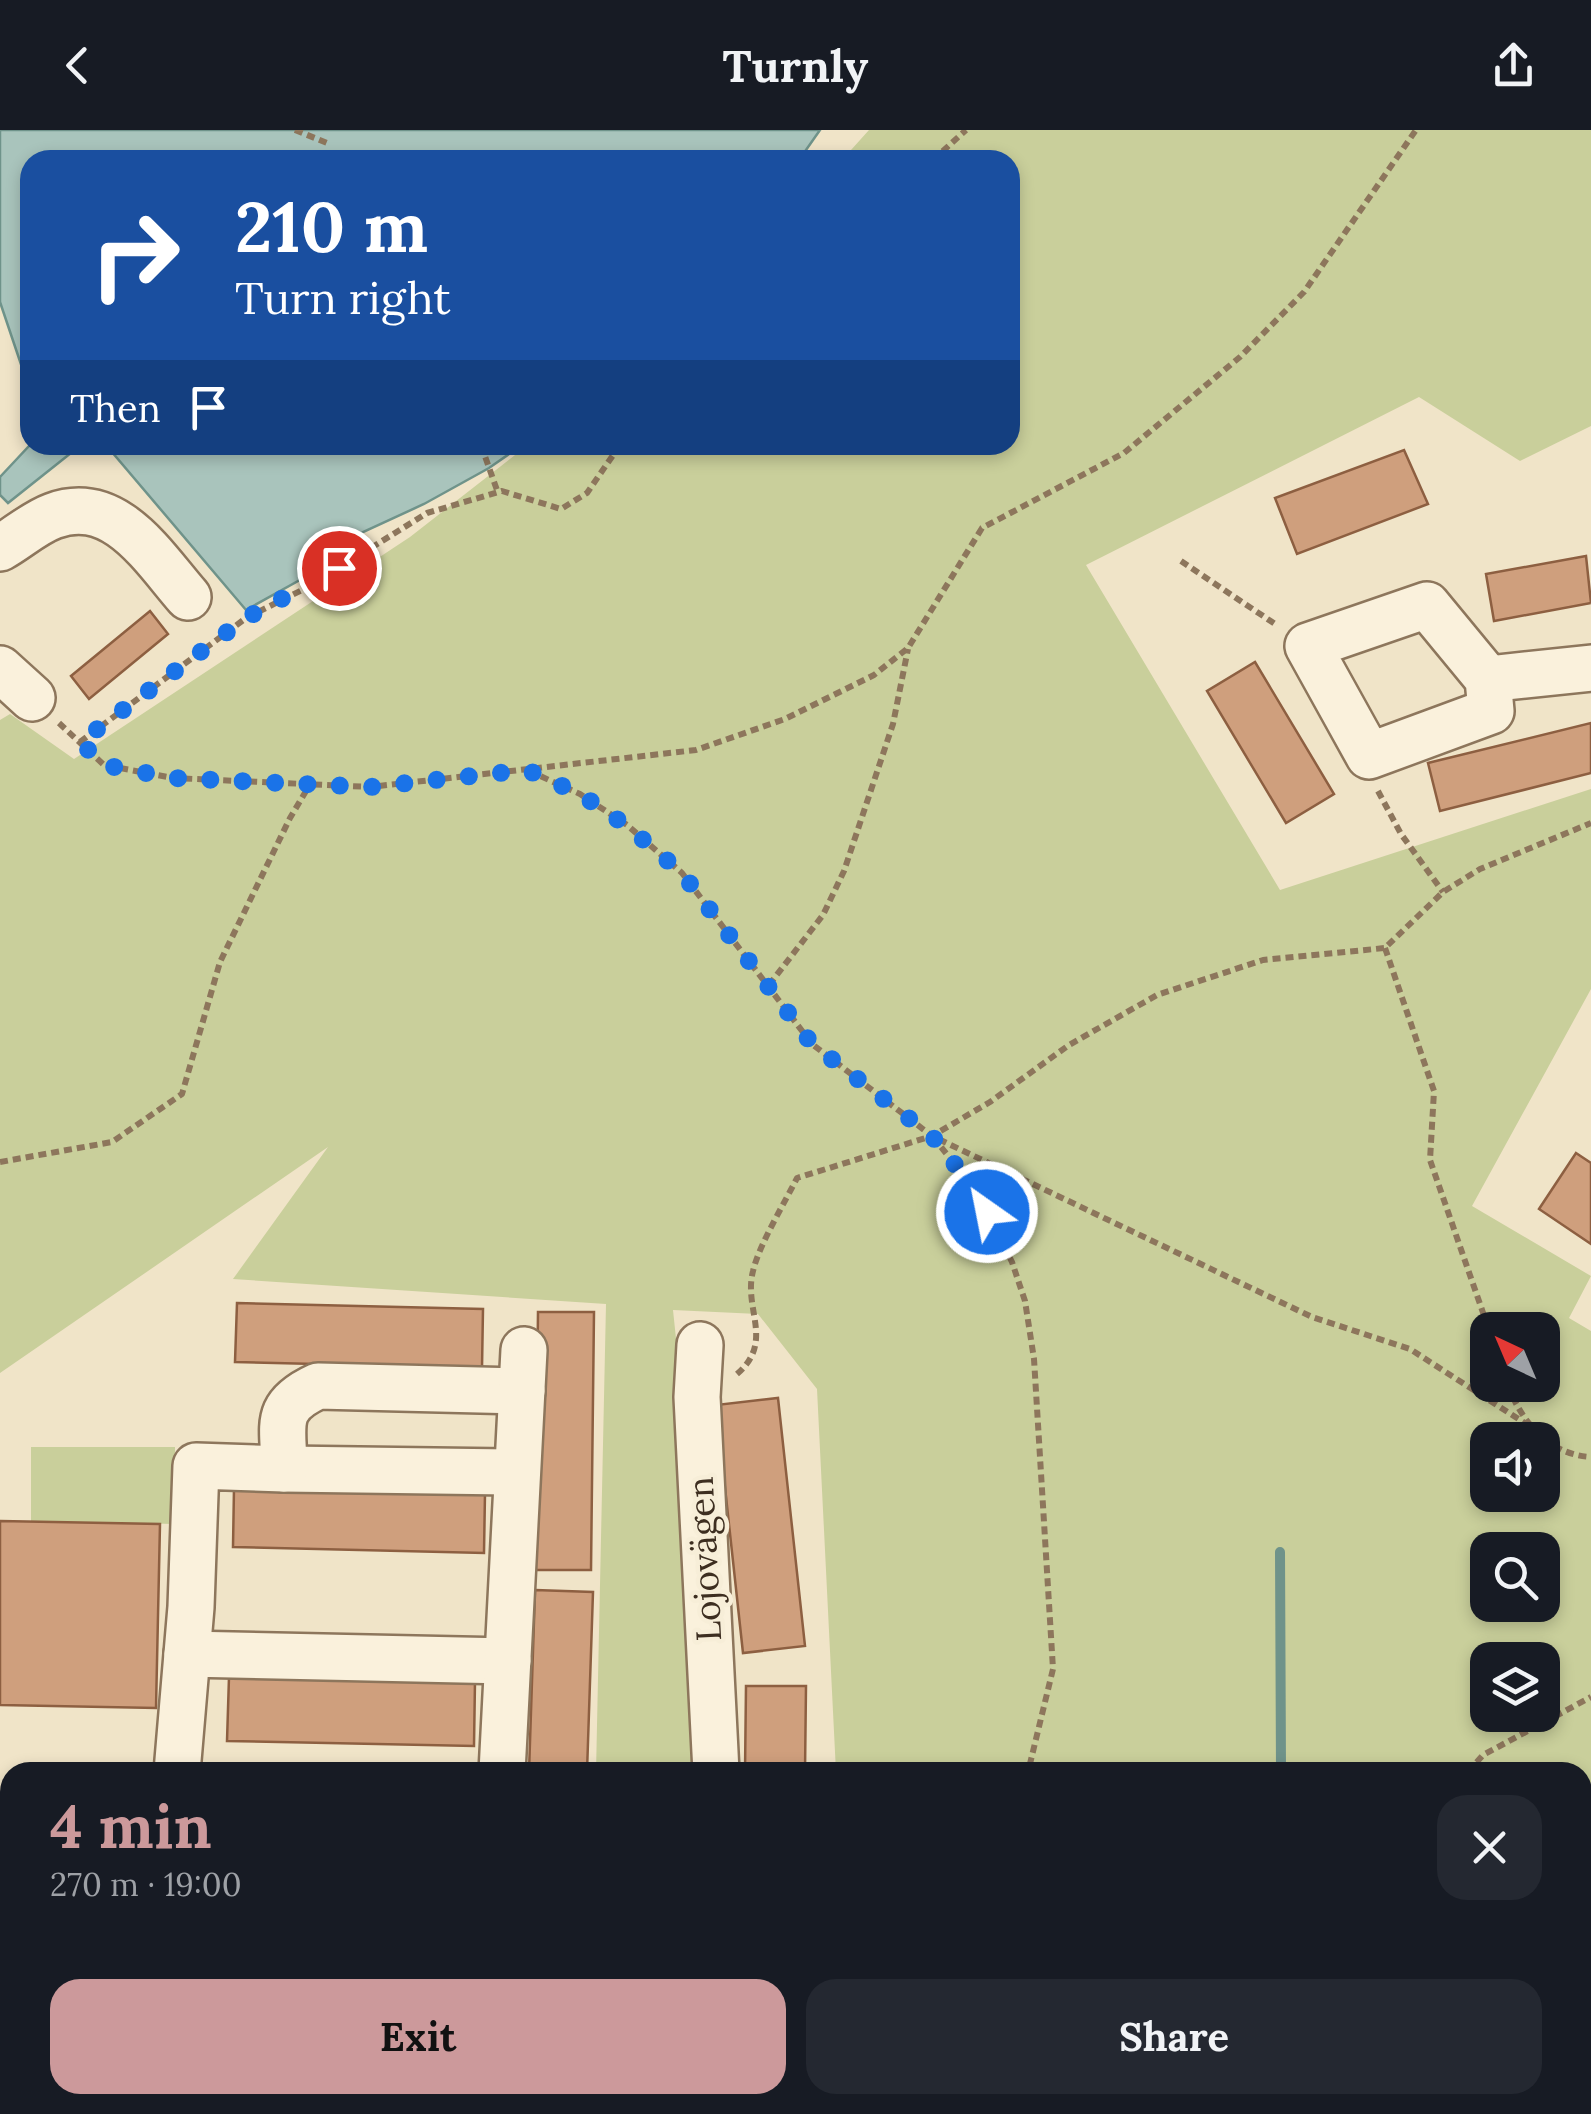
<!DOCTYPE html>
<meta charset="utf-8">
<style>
:root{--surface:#171b24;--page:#242831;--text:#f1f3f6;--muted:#9ea1a6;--accent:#cc999b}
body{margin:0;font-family:Lora,serif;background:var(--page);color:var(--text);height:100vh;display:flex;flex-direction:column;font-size:38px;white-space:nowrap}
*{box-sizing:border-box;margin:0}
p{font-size:32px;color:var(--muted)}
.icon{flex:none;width:55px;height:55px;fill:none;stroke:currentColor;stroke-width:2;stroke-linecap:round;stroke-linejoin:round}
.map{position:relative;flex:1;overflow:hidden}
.drawer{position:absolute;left:0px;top:1632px;width:1592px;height:352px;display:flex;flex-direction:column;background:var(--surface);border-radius:30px 30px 0 0;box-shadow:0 5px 15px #0003}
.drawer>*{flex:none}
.hud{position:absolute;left:20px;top:20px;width:1000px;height:305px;border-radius:30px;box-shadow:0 5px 15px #0003;background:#1a4fa0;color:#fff;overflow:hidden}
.needle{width:65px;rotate:316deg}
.buttons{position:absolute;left:1470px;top:1182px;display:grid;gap:20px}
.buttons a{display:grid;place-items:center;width:90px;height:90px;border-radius:20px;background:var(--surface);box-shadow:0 5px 15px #0003;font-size:50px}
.pin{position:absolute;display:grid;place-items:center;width:85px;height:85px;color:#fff;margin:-42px;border:5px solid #fff;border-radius:50%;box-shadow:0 2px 10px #0007}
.me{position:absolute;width:110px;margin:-55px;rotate:327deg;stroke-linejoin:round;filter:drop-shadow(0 0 8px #0008)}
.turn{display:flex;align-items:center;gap:35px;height:210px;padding:0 50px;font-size:45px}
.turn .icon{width:130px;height:130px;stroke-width:2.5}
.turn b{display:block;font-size:70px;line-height:85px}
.then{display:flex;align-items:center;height:95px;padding:0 50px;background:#0003;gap:20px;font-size:38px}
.round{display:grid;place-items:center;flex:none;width:105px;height:105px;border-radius:30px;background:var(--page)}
.head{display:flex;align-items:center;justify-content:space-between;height:170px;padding:0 50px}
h1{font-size:60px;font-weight:700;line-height:75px;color:var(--accent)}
.button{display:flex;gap:20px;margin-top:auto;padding:20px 50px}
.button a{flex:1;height:115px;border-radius:30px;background:var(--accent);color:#111;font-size:40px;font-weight:700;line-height:115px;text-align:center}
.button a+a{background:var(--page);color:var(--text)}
header{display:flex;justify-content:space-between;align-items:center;height:130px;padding:0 50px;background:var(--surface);font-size:45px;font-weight:700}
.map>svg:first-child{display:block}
.green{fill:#c9cf9b;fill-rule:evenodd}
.water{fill:#a9c4bc;stroke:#6f938a;stroke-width:2.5}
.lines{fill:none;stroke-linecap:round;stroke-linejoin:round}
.stream{stroke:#6f938a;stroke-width:10}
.building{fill:#cf9f7d;stroke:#8d5f41;stroke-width:2.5}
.minor-casing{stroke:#8d765c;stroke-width:50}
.path{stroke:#8d765c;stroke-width:6;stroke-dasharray:8 5;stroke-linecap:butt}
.minor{stroke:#faf1dc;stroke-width:45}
.route{stroke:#1a73e8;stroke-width:18;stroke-dasharray:0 32.4}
.labels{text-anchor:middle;stroke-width:9;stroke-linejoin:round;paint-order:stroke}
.street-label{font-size:35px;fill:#3d2e20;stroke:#f7eed8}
</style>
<header><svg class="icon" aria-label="back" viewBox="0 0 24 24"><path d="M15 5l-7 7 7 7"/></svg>Turnly<svg class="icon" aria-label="share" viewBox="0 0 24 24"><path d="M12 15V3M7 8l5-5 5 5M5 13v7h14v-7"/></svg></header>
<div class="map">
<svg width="1591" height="1984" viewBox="0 0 1591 1984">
<rect width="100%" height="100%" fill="#f0e4c8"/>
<g class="green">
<path d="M869,0h722v296l-71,35 -101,-64 -333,168 194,325 311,-101v200l-119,217 119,70 -22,42 22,13v524l-8,5 -1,-88h-746l-19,-383 -59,-75 -85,-4 19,181 12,281h-108l10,-468 -373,-25 95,-132 -328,226v-653l10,-6 64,45 336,-222 118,-92h482v-285h-168zM1488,1200h54v55h-54zM1488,1310h54v55h-54zM1488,1420h54v55h-54zM1488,1530h54v55h-54z"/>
<path d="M31,1317h144v77l-144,-3z"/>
<path d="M809,1975h663l1,9h-667z"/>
</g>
<g class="water">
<path d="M0,0h820l-21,30h-769v231l-30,-89z"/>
<path d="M30,315h51l-73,58 -8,-8v-18z"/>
<path d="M106,315h416l-33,23 -65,36 -61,28 -56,44 -61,34z"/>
</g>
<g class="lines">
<g class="stream">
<path d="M1280,1422l1,220"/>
<path d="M1219,1984l1,-9"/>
</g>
</g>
<g class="building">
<path d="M1404,320l24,54 -131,50 -22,-56z"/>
<path d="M1586,426l5,47 -97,18 -8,-47z"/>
<path d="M150,481l18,23 -79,65 -18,-23z"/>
<path d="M1255,532l79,132 -48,29 -79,-132z"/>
<path d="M1591,593v50l-151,38 -12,-48z"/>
<path d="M1576,1023l15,10v81l-52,-35z"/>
<path d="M237,1173l246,6 -1,59 -247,-6z"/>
<path d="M538,1182h56l-3,258h-56z"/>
<path d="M778,1268l27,248 -62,7 -27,-248z"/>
<path d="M234,1358l251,5 -1,60 -251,-6z"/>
<path d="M0,1391l160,3 -4,184 -156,-3z"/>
<path d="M535,1460l58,2 -6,180h-58z"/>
<path d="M229,1547l246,4 -1,65 -247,-5z"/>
<path d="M746,1556h60l-1,86h-60z"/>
<path d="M188,1975h250v7l-249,2z"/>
<path d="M485,1975h58l-2,9h-57z"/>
<path d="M708,1975h66l-2,9h-66z"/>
</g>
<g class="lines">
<defs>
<g id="minor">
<path d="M0,418c18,-10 34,-25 53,-32 62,-23 100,41 135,81"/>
<path d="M1427,475l61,74 3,32 -122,45 -61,-110z"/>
<path d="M0,539l32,29"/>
<path d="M1488,549l103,-11"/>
<path d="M700,1215l-3,52 19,375"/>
<path d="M284,1339l233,3"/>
<path d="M187,1524l321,7"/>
<path d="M177,1642l14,-165 5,-141 88,3c0,-44 -12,-62 34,-83l204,5"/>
<path d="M502,1642l22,-422"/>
<path d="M0,1720h10"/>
<path d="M72,1984v-9"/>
<path d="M456,1984l2,-9"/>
<path d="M685,1984l2,-9"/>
</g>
</defs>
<use href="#minor" class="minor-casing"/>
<g class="path">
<path d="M295,0l32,13"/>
<path d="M933,30l33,-30"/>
<path d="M481,315l17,48"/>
<path d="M1181,431l97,65"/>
<path d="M59,593l45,42 69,13 197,9 326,-37 89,-31 89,-44 34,-27 74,-120 142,-75 116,-96 64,-65 112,-162"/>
<path d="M80,612l166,-124 64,-32 117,-73 75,-22 59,18 26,-16 33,-48"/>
<path d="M529,641l51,23 47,31 55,48 130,171 120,92 380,181 98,32 124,80"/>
<path d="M1378,661l23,43 42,58"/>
<path d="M1385,818l49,143 -4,69 59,170"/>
<path d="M769,855l54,-70 21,-44 49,-147 15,-75"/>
<path d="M933,1007l36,45 18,30 25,50 13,39 9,58 19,310 -25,103"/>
<path d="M0,1032l112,-20 70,-48 38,-132 70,-144 19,-32"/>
<path d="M737,1244c38,-33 6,-64 16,-103 6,-26 31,-67 44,-93l135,-42 58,-34 79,-57 88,-50 106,-35 122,-12 58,-56 37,-23 111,-46"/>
<path d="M1508,1255c13,37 42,70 83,72"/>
<path d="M1468,1642l15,-17 108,-58"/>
<path d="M986,1984l1,-9"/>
<path d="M1355,1984l5,-9"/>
</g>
<use href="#minor" class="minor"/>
</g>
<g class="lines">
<path class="route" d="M339,438l-93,50 -166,124 24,23 69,13 197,9 157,-17 53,24 47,32 55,47 130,171 120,92 37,46 18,30"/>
</g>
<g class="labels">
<g class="street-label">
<text transform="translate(705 1429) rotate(-93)" y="12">Lojovägen</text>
</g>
</g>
</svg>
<div class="buttons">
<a><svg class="needle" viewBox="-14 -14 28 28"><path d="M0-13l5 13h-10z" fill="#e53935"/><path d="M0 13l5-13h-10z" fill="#9ea1a6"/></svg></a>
<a><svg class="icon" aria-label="sound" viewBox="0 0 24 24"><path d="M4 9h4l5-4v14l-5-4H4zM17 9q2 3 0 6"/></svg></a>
<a><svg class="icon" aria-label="search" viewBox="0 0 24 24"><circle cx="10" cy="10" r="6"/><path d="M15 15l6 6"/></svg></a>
<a><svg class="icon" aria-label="layers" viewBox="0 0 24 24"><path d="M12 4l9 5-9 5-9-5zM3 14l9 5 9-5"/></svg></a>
</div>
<div class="pin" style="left:339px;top:438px;background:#d93025"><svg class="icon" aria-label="arrive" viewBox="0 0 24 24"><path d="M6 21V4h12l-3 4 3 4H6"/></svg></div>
<svg class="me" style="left:987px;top:1082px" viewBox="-20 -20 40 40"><circle r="17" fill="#1a73e8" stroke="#fff" stroke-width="3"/><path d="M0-11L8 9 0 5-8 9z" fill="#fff"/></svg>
<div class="hud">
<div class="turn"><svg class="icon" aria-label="right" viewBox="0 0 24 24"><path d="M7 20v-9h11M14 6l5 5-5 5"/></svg><div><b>210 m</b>Turn right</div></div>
<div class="then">Then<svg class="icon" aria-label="arrive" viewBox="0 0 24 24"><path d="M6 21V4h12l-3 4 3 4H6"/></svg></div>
</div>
<section class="drawer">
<div class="head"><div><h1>4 min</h1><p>270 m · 19:00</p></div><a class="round"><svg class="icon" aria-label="close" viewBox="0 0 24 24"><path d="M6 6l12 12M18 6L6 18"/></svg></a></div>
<div class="button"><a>Exit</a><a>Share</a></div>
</section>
</div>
